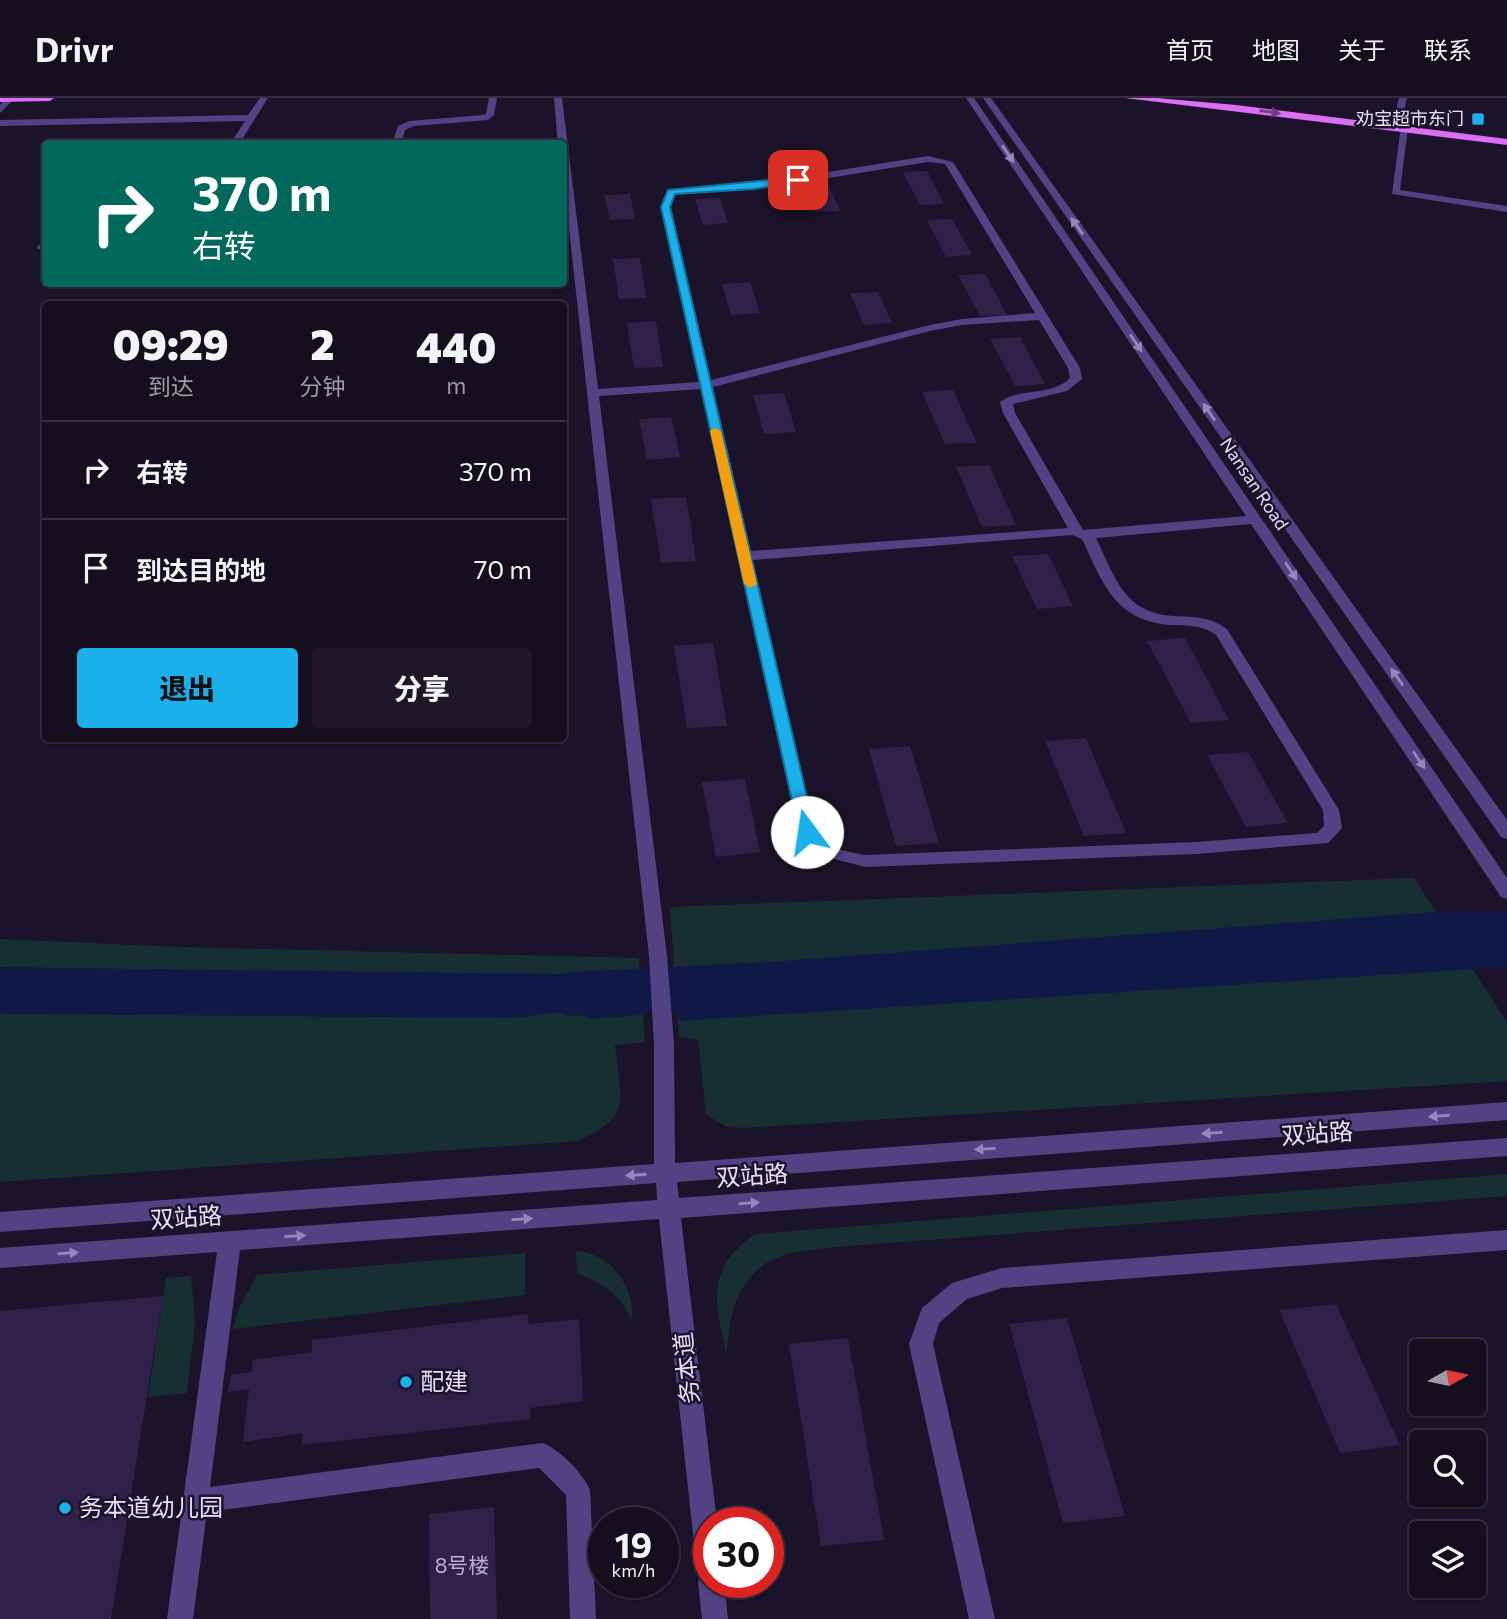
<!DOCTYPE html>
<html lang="zh">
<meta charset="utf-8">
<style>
:root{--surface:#140e1f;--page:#1d1728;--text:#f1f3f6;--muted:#9d9ca4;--line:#332e3d;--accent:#1bafec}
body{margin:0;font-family:Commissioner,"Noto Sans SC",sans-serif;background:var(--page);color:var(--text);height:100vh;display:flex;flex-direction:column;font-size:26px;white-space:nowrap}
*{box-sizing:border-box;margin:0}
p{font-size:23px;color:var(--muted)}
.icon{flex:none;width:38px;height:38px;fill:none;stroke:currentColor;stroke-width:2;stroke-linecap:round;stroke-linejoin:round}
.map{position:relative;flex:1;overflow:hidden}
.side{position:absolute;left:42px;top:203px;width:525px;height:441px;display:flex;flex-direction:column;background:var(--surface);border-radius:7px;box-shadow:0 2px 5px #0004,0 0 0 2px var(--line)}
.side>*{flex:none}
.hud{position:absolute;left:42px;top:42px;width:525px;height:147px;border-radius:7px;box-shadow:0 2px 5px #0004,0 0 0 2px var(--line);background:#00695c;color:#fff;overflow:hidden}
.needle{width:46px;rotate:81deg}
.controls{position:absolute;left:1409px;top:1241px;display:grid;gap:14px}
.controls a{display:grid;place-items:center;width:77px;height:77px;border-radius:7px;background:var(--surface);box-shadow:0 2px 5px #0004,0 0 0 2px var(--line);font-size:35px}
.speed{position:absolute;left:588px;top:1409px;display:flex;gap:14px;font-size:35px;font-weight:700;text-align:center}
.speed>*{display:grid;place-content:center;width:91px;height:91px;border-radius:50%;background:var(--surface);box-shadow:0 2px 5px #0004,0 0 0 2px var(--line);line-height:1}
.speed small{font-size:18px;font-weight:400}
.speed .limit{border:10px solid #d22;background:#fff;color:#111}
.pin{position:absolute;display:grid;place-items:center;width:60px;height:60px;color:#fff;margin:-30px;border-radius:14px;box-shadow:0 4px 10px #0006}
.me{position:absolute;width:77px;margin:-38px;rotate:346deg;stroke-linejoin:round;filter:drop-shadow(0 0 5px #0008)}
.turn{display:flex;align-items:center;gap:24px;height:147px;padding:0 35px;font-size:32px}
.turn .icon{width:91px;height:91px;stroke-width:2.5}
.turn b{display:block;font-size:49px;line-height:60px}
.eta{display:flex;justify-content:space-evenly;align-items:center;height:119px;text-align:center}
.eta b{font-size:42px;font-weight:800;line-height:49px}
.primary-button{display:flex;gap:14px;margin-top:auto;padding:14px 35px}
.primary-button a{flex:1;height:80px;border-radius:7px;background:var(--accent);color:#111;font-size:28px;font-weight:800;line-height:80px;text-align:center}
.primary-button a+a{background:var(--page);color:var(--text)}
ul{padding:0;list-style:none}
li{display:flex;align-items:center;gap:21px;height:98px;padding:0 35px;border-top:2px solid var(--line)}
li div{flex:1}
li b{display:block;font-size:26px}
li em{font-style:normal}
header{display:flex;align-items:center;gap:42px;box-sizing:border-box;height:98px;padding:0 35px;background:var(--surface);border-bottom:2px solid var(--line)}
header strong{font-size:33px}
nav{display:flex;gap:38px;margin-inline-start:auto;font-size:24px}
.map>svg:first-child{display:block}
.green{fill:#172f33}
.water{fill:#101946}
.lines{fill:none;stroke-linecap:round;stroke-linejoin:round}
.river{fill:#101946;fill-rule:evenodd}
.building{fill:#302149}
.minor{fill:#514284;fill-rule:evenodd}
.major{fill:#da6ff3;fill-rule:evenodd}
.oneway{fill:#713c84}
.oneway2{fill:#9488ba}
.route{fill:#1bafec;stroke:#127299;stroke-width:2}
.slow{fill:#f59e0b}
.poi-dot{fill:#1bafec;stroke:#1b1329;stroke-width:2.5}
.labels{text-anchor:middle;stroke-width:5;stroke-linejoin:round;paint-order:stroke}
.far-poi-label{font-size:18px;fill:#e7defc;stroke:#1b1329;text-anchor:end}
.far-street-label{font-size:18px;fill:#e7defc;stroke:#1b1329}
.near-number-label{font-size:21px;fill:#b9afcf}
.near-street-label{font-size:24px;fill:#e7defc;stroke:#1b1329}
.near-poi-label{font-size:24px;fill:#e7defc;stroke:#1b1329;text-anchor:start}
</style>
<header>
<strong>Drivr</strong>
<nav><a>首页</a><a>地图</a><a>关于</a><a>联系</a></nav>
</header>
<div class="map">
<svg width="1507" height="1521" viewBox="0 0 1507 1521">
<rect width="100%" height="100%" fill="#1b1329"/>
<g class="green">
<path d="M1414,780l93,144v59l-764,47 -18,-2 -19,-12 -8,-74 -19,-3 -9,-130z"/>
<path d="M0,841l179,8 460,11 6,84 -30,3c5,55 20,71 -38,96l-577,41z"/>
<path d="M1507,1076v22l-671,51c-15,2 -30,3 -44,6 -52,12 -64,57 -65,103 -12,-55 -23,-85 28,-122z"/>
<path d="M576,1153c35,2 59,36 56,69 -13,-27 -29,-36 -55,-47z"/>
<path d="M525,1155v42l-292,34 7,-23 17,-31z"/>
<path d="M191,1178l4,46 -8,71 -39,4 18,-119z"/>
</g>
<g class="water">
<path d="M1447,813h60v56l-828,54 -5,-52z"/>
<path d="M0,869l639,8 3,40 -53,4 -14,-9 -62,8 -513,-4z"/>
</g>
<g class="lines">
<path class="river" d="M744,865l19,7 9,15 -9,15 -19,7 -173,9 -20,-6 -8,-16 8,-16 20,-6z"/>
</g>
<g class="building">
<path d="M927,73l17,33 -24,1 -17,-33z"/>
<path d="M829,88l11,25 -25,1 -11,-25z"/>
<path d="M630,96l5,25 -25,1 -6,-25z"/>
<path d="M720,100l8,25 -25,2 -8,-26z"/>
<path d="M952,121l20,36 -26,2 -19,-37z"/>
<path d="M640,160l6,40 -27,1 -6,-40z"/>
<path d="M985,176l22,41 -27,1 -22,-41z"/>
<path d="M750,184l10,31 -29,2 -9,-31z"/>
<path d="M878,194l14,31 -28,2 -14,-32z"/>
<path d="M656,223l7,46 -29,1 -7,-45z"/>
<path d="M1020,239l25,47 -30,2 -25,-47z"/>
<path d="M953,292l24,53 -32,1 -23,-52z"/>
<path d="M784,295l12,39 -32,2 -11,-39z"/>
<path d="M671,319l9,40 -33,3 -8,-41z"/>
<path d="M989,367l27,60 -34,2 -26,-60z"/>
<path d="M686,399l10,64 -35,2 -10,-64z"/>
<path d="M1048,456l25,52 -36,3 -25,-53z"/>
<path d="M1185,540l44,82 -38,3 -44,-82z"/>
<path d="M713,545l14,83 -40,2 -13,-82z"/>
<path d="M1086,640l40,95 -42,3 -39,-95z"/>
<path d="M910,648l29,97 -43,3 -27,-97z"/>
<path d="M1248,654l40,71 -42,4 -39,-72z"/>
<path d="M745,681l15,73 -44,5 -14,-75z"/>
<path d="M163,1198l-52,323h-111v-308z"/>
<path d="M1336,1206l64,141 -60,8 -61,-143z"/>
<path d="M528,1216l1,10 50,-5 4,82 -53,7 1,11 -229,26 1,-12 -60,9 6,-53 -21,3 3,-17 21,-3 1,-12 59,-8v-12z"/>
<path d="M1067,1220l58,198 -62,7 -54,-199z"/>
<path d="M848,1240l36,202 -63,6 -32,-202z"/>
<path d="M494,1409l3,112h-67l-1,-105z"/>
</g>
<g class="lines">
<g class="minor">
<path d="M6,0l8,1 -14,14v-8z"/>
<path d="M260,0h8l-29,46h-9l15,-23 -245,5v-6l248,-5z"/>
<path d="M489,0h8l-3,17 -6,5 -74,6 -9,4 -4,14h-9l6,-18 11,-5 74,-6 3,-1z"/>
<path d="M554,0h8l36,291 101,-7 -38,-175 7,-17 104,-9 156,-25 25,6 127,206 2,11 -15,12 -54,13 2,9 68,117 163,-14 -280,-418h8l533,780v21l-6,-2 -250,-373 -155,14c19,39 28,76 79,78 21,1 35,1 52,13l112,181 3,18 -14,15 -132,11 -331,13 -46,-12 -21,-23 -97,-443 -102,7 68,560 7,88 1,119 832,-61v18l-830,62 2,16 828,-60v18l-826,62 36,304h-8v60h15l4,37h-26l-4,-37 5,-10 -7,-10 -37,-343 -419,31 -30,237 333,-44c17,7 40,30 47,47l6,129h-26l-4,-124 -27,-27 -332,44 -14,107h-26l50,-367 -217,16v-20l657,-48 -1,-17 -656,49v-20l654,-48v-120l-5,-88 -85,-773v-39h-6zM928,64l17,2 90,149 -73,6 -32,6 -219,55 -40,-173 4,-12 97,-8zM1039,222l29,48 2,10c-19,19 -51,9 -70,24l3,11 65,115 -317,23 -38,-164 217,-56 32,-6zM1072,437l10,4c21,44 32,81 88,86 18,1 30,-1 46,10l107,175 1,16 -7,7 -121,9 -331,13c-21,-4 -37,-6 -50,-24l-62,-271z"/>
<path d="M983,0h8l516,722v19l-6,-2z"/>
<path d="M1399,0h8l-4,17 -4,3 -4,-3z"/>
<path d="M1401,28l7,2 -8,62 107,16v6l-115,-18z"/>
<path d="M46,140v11h-8l-1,-2z"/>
<path d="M1507,1132v20l-505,38 -35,11 -28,24 -6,21 62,275h-26l-60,-275 13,-36 30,-25 50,-15z"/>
</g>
<g class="major">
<path d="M0,0h54l-4,3 -50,1z"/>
<path d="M1125,0h32l79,7 271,34v6z"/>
</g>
</g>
<defs><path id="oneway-solid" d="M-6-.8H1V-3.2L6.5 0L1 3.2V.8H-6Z" transform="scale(1.75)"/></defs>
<use class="oneway" href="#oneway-solid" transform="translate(1270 14) rotate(7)"/>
<g class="oneway2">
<use href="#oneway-solid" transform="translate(1008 56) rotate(56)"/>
<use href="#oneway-solid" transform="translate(1077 128) rotate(-125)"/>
<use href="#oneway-solid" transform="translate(1136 245) rotate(56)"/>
<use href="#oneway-solid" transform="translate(1209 314) rotate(-125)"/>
<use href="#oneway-solid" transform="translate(1291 473) rotate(56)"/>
<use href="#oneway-solid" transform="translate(1397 579) rotate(-125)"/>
<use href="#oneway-solid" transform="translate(1419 662) rotate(56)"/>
<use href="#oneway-solid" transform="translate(1439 1018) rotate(176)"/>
<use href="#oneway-solid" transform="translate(1212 1035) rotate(176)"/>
<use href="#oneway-solid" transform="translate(985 1051) rotate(176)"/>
<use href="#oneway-solid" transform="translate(636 1077) rotate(176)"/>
<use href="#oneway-solid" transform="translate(749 1105) rotate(-4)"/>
<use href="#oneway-solid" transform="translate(522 1121) rotate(-4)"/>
<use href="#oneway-solid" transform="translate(295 1138) rotate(-4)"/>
<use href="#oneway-solid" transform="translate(68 1155) rotate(-4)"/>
</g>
<path class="route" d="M798,79l5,3 -2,2 -47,7 -79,5 -5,13 145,625 -8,6 -8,-6 -138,-625 7,-17z"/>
<path class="slow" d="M715,330l6,3 36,153 -7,4 -6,-4 -34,-153z"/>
<g class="poi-dot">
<rect x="1471" y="14" width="14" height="14" rx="3.5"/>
<circle cx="406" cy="1284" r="7"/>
<circle cx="65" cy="1410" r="7"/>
</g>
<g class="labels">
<g class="far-poi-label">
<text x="1464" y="27">劝宝超市东门</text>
</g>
<g class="far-street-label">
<text transform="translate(1254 386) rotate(56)" y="6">Nansan Road</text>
</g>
<g class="near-number-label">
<text x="462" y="1475">8号楼</text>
</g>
<g class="near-street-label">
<text transform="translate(1317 1036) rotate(-4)" y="8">双站路</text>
<text transform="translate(752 1078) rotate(-4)" y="8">双站路</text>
<text transform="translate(186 1120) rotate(-4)" y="8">双站路</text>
<text transform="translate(687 1270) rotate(-96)" y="8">务本道</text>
</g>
<g class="near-poi-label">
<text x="420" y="1292">配建</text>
<text x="79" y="1418">务本道幼儿园</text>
</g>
</g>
</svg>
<div class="controls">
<a><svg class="needle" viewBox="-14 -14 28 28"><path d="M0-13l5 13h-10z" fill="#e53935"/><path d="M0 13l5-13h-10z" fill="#9d9ca4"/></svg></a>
<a><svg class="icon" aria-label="search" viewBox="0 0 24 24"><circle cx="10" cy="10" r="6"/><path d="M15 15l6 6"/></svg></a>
<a><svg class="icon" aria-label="layers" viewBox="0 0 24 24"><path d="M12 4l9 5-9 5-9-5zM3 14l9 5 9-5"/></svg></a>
</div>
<div class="speed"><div>19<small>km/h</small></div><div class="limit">30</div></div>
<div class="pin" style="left:798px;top:82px;background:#d93025"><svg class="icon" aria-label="arrive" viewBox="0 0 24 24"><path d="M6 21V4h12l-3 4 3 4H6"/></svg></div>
<svg class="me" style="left:807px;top:734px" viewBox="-20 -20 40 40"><circle r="19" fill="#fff"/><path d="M0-13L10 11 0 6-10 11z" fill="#1bafec"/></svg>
<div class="hud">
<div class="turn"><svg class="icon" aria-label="right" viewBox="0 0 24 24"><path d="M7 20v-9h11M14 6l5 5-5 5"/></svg><div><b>370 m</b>右转</div></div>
</div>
<section class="side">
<div class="eta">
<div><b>09:29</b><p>到达</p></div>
<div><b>2</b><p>分钟</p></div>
<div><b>440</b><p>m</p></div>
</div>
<ul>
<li><svg class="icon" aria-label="right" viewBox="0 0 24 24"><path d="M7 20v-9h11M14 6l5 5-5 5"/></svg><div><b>右转</b></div><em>370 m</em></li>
<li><svg class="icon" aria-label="arrive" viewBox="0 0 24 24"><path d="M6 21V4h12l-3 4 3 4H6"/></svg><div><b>到达目的地</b></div><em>70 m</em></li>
</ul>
<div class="primary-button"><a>退出</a><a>分享</a></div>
</section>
</div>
